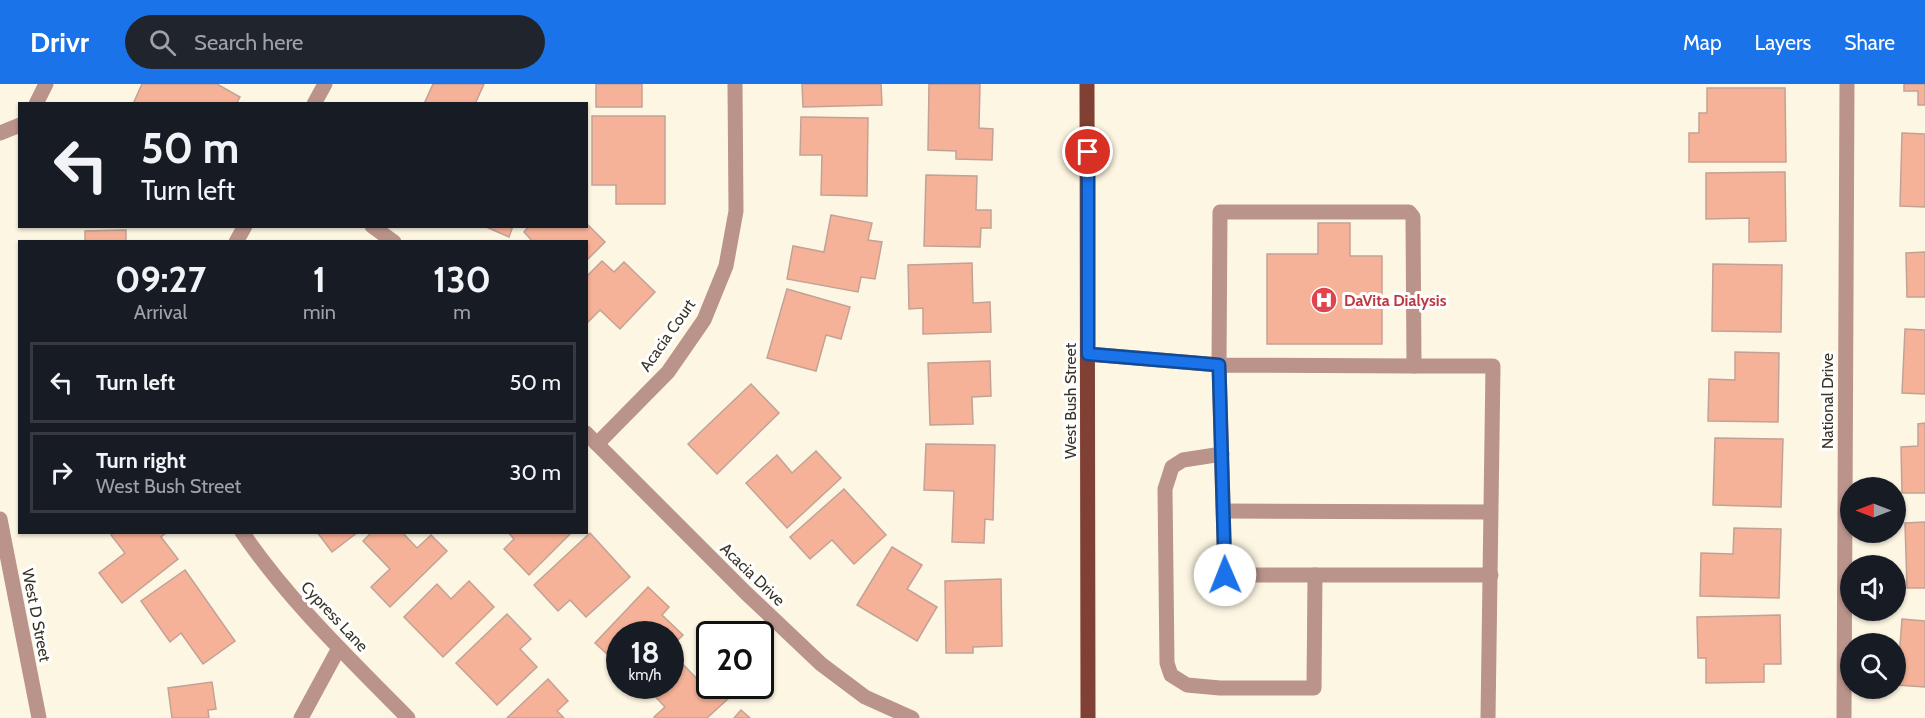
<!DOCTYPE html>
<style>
:root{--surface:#171b24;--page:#20242c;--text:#f1f3f6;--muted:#9ea1a6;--line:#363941;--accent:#1a73e8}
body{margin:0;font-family:Cabin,sans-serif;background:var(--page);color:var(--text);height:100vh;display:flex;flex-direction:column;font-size:22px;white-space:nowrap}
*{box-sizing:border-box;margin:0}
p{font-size:20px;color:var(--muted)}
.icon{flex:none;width:33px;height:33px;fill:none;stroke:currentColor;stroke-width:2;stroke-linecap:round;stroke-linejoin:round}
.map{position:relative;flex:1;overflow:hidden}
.side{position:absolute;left:18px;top:156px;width:570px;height:294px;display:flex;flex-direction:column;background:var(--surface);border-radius:0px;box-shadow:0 2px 4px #0004}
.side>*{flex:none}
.hud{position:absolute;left:18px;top:18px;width:570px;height:126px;border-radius:0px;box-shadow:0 2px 4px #0004;background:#171b24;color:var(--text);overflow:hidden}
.needle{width:39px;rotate:270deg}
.tools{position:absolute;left:1840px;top:393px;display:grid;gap:12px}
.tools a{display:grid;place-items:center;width:66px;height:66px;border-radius:50%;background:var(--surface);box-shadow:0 2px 4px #0004;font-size:30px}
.speed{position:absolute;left:606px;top:537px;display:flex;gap:12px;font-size:30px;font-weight:700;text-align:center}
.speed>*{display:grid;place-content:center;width:78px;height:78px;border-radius:50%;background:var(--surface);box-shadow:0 2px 4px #0004;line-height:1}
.speed small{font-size:15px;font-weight:400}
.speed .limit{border:3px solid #111;border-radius:9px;background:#fff;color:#111}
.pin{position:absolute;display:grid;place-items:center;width:51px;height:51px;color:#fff;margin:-26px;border:3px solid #fff;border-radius:50%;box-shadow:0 2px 6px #0007}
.me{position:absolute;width:66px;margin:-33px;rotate:359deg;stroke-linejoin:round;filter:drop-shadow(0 0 4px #0008)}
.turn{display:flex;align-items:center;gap:21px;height:126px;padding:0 24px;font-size:27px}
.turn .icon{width:78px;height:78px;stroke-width:2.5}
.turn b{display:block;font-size:42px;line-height:51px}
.eta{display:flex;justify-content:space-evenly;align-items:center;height:102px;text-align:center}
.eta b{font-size:36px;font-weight:800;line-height:42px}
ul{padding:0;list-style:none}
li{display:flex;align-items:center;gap:18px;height:81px;margin:0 12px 9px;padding:0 12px;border:3px solid var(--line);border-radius:0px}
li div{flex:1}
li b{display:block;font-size:22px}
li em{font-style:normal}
header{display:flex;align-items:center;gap:36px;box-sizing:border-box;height:84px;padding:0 30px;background:var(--accent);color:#fff}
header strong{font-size:28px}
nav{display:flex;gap:33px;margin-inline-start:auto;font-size:21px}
.search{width:420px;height:54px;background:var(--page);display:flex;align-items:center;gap:15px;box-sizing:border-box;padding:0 21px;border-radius:33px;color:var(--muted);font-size:22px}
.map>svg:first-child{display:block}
.building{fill:#f5b298;stroke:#c3a296;stroke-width:1.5}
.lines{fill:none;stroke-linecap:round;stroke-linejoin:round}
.minor{stroke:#ba938b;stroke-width:15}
.major{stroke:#814034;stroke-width:15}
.route-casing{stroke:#114b97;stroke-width:15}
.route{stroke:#1a73e8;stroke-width:10}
.labels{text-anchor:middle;stroke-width:6;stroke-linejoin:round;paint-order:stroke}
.health-label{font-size:16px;font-weight:bold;fill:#be3a42;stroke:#fff;text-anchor:start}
.street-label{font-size:16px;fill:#393428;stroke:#fff}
</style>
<header>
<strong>Drivr</strong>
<div class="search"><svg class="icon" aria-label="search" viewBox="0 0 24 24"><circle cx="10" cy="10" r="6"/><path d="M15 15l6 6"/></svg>Search here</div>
<nav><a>Map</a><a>Layers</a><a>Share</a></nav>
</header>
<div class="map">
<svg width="1925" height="634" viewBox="0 0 1925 634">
<rect width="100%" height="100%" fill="#fdf6e3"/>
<g class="building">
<path d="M142,0h75l23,13 -4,7h-103z"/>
<path d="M433,0h51l-9,20h-51z"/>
<rect x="596" y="0" width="46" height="23"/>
<path d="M802,0h79l1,21 -79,2z"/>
<path d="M929,0h51l-1,44 14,1 -1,31 -36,-1v-8l-28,-1z"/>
<path d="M1904,0h21v21h-7v-14h-14z"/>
<path d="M1707,4h78l1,74h-97v-29h10v-20h8z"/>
<path d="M592,32h73v88h-49v-19h-24z"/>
<path d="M801,33l67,1 -1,78 -46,-1 1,-40h-22z"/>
<path d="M1902,49l23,1v73l-25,-1z"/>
<path d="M1785,88l1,69 -37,1v-24l-43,1v-46z"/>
<path d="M926,91l51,1 -1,34h15v18h-10l-1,19 -56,-1z"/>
<path d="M831,131l41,8 -4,17 14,2 -7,37 -14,-2 -3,15 -71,-13 6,-33 31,6z"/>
<path d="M586,139l19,19 -19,19v-19h-53l-9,-10 5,-6h57z"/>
<path d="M1318,139h32v33h32v88h-115v-90h51z"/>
<path d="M484,142h29l-4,11z"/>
<path d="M126,146v12h-41v-11z"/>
<path d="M1925,168v45h-18l-1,-44z"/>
<path d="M602,177l12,11 10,-10 31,30 -35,37 -20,-19 -14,14v-47z"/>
<path d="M972,179l1,40 17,-1 1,30 -68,2v-26l-14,1 -1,-44z"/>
<path d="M1713,180l69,1 -1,67 -69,-1z"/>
<path d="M787,205l63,18 -9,32 -15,-4 -10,36 -49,-13z"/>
<path d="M1905,245l20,1v64l-23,-1z"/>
<path d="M1735,268l44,1 -1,69 -70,-1 1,-42 26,1z"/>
<path d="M990,277l1,35 -19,1 1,27 -43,1 -2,-62z"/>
<path d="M751,300l28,29 -62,61 -29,-30z"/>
<path d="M1925,339v70h-23l-1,-46 17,-1v-22z"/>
<path d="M1715,354l68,1 -2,68 -68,-2z"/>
<path d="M926,360l69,1 -2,75 -8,-1 -1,24 -32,-1 2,-51 -30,-1z"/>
<path d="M816,367l25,27 -54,50 -41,-45 31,-28 15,18z"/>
<path d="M844,405l42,46 -32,29 -22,-24 -22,19 -20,-22z"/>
<path d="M1925,438v66h-18l-2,-65z"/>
<path d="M1734,444l47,1 -2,69 -79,-2 1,-43 32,1z"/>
<path d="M115,448h52l-6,5 17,22 -56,44 -23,-30 26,-20 -14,-18z"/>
<path d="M317,448h41l-26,20z"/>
<path d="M372,448h30l15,16 14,-13 16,16 -57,56 -19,-20 19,-18 -27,-28z"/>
<path d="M508,448h64l-43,43 -25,-26 10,-10z"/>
<path d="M590,449l40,44 -44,40 -16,-17 -12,11 -24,-26z"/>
<path d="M892,463l30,18 -15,24 30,18 -20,34 -60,-36z"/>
<path d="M185,486l50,71 -32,23 -22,-31 -11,9 -29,-41z"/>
<path d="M1001,495l1,67 -29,1v6h-27l-1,-72z"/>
<path d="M469,497l25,26 -51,50 -39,-40 33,-33 14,15z"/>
<path d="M648,503l21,20 -7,8 21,20 -13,13v-14h-50v32l-25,-23z"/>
<path d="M507,530l24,25 -11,10 17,18 -40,38 -41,-42z"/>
<path d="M1780,531l1,49h-17v18l-58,1v-25h-8l-1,-41z"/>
<path d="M1902,535l23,2v66l-28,-2z"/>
<path d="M677,574l22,23 11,-9v14h32l-35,32h-52l-1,-1 11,-10 -19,-20 24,-1v-22z"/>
<path d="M548,595l20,22 -11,10 7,7h-57z"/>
<path d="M212,598l4,27 -8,1 1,8h-37l-4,-30z"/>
<path d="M741,626l9,8h-16z"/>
</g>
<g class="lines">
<g class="minor">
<path d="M36,20l10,-20"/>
<path d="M314,20l11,-20"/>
<path d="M0,49l20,-8"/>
<path d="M372,142l22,16"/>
<path d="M236,158l9,-16"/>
<path d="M1088,270l131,11 195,1 -1,-149 -4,-5h-189l-1,153 6,210h266"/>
<path d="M1414,282h79l-5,352"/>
<path d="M586,349l160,160 75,71 44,33 47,21"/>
<path d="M597,360l71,-72 36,-52 22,-54 10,-55 -1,-127"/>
<path d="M1222,370l-39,6 -11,7 -7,22 2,174 4,12 16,10 33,3h94l1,-113"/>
<path d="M1224,427l266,1"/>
<path d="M0,435l39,199"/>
<path d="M242,448c47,69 108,127 166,186"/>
<path d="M301,634l38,-70"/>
<path d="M1844,634l3,-634"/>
</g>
<path class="major" d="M1087,0l1,634"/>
</g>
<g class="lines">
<defs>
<path id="route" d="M1088,68v202l131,11 6,210"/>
</defs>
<use href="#route" class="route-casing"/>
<use href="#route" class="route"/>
</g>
<defs>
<symbol id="hospital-disc" viewBox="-11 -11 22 22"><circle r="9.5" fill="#e0444e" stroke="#fff"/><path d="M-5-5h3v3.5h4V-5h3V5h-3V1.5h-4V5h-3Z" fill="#fff"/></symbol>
</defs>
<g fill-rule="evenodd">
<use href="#hospital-disc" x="1309" y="201" width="30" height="30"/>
</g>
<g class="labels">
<g class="health-label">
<text x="1344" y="222">DaVita Dialysis</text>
</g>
<g class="street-label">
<text transform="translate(667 251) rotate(-55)" y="6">Acacia Court</text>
<text transform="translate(1070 317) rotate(-90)" y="6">West Bush Street</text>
<text transform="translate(1827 317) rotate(-90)" y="6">National Drive</text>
<text transform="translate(753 490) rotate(44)" y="6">Acacia Drive</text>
<text transform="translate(37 531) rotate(79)" y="6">West D Street</text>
<text transform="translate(335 532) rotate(47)" y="6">Cypress Lane</text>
</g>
</g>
</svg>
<div class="tools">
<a><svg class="needle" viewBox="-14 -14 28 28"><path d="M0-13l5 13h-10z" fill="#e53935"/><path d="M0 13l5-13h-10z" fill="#9ea1a6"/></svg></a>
<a><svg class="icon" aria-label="sound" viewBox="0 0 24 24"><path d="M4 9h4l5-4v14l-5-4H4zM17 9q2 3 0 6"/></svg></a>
<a><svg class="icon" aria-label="search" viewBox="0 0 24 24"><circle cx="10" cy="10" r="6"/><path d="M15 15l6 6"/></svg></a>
</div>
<div class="speed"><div>18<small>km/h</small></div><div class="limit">20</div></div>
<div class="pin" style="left:1088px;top:68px;background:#d93025"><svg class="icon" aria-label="arrive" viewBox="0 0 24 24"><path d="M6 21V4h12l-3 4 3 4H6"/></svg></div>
<svg class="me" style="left:1225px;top:491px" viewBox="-20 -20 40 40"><circle r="19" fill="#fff"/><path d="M0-13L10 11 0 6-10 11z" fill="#1a73e8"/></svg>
<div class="hud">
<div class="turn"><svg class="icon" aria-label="left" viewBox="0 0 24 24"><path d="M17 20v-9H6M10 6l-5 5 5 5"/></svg><div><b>50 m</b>Turn left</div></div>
</div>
<section class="side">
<div class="eta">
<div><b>09:27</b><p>Arrival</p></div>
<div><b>1</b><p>min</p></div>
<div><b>130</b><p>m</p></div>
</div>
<ul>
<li><svg class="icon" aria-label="left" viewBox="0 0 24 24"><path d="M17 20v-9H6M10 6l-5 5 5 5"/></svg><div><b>Turn left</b></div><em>50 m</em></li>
<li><svg class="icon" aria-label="right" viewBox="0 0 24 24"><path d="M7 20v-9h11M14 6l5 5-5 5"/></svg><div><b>Turn right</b><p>West Bush Street</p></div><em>30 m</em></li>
</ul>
</section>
</div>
